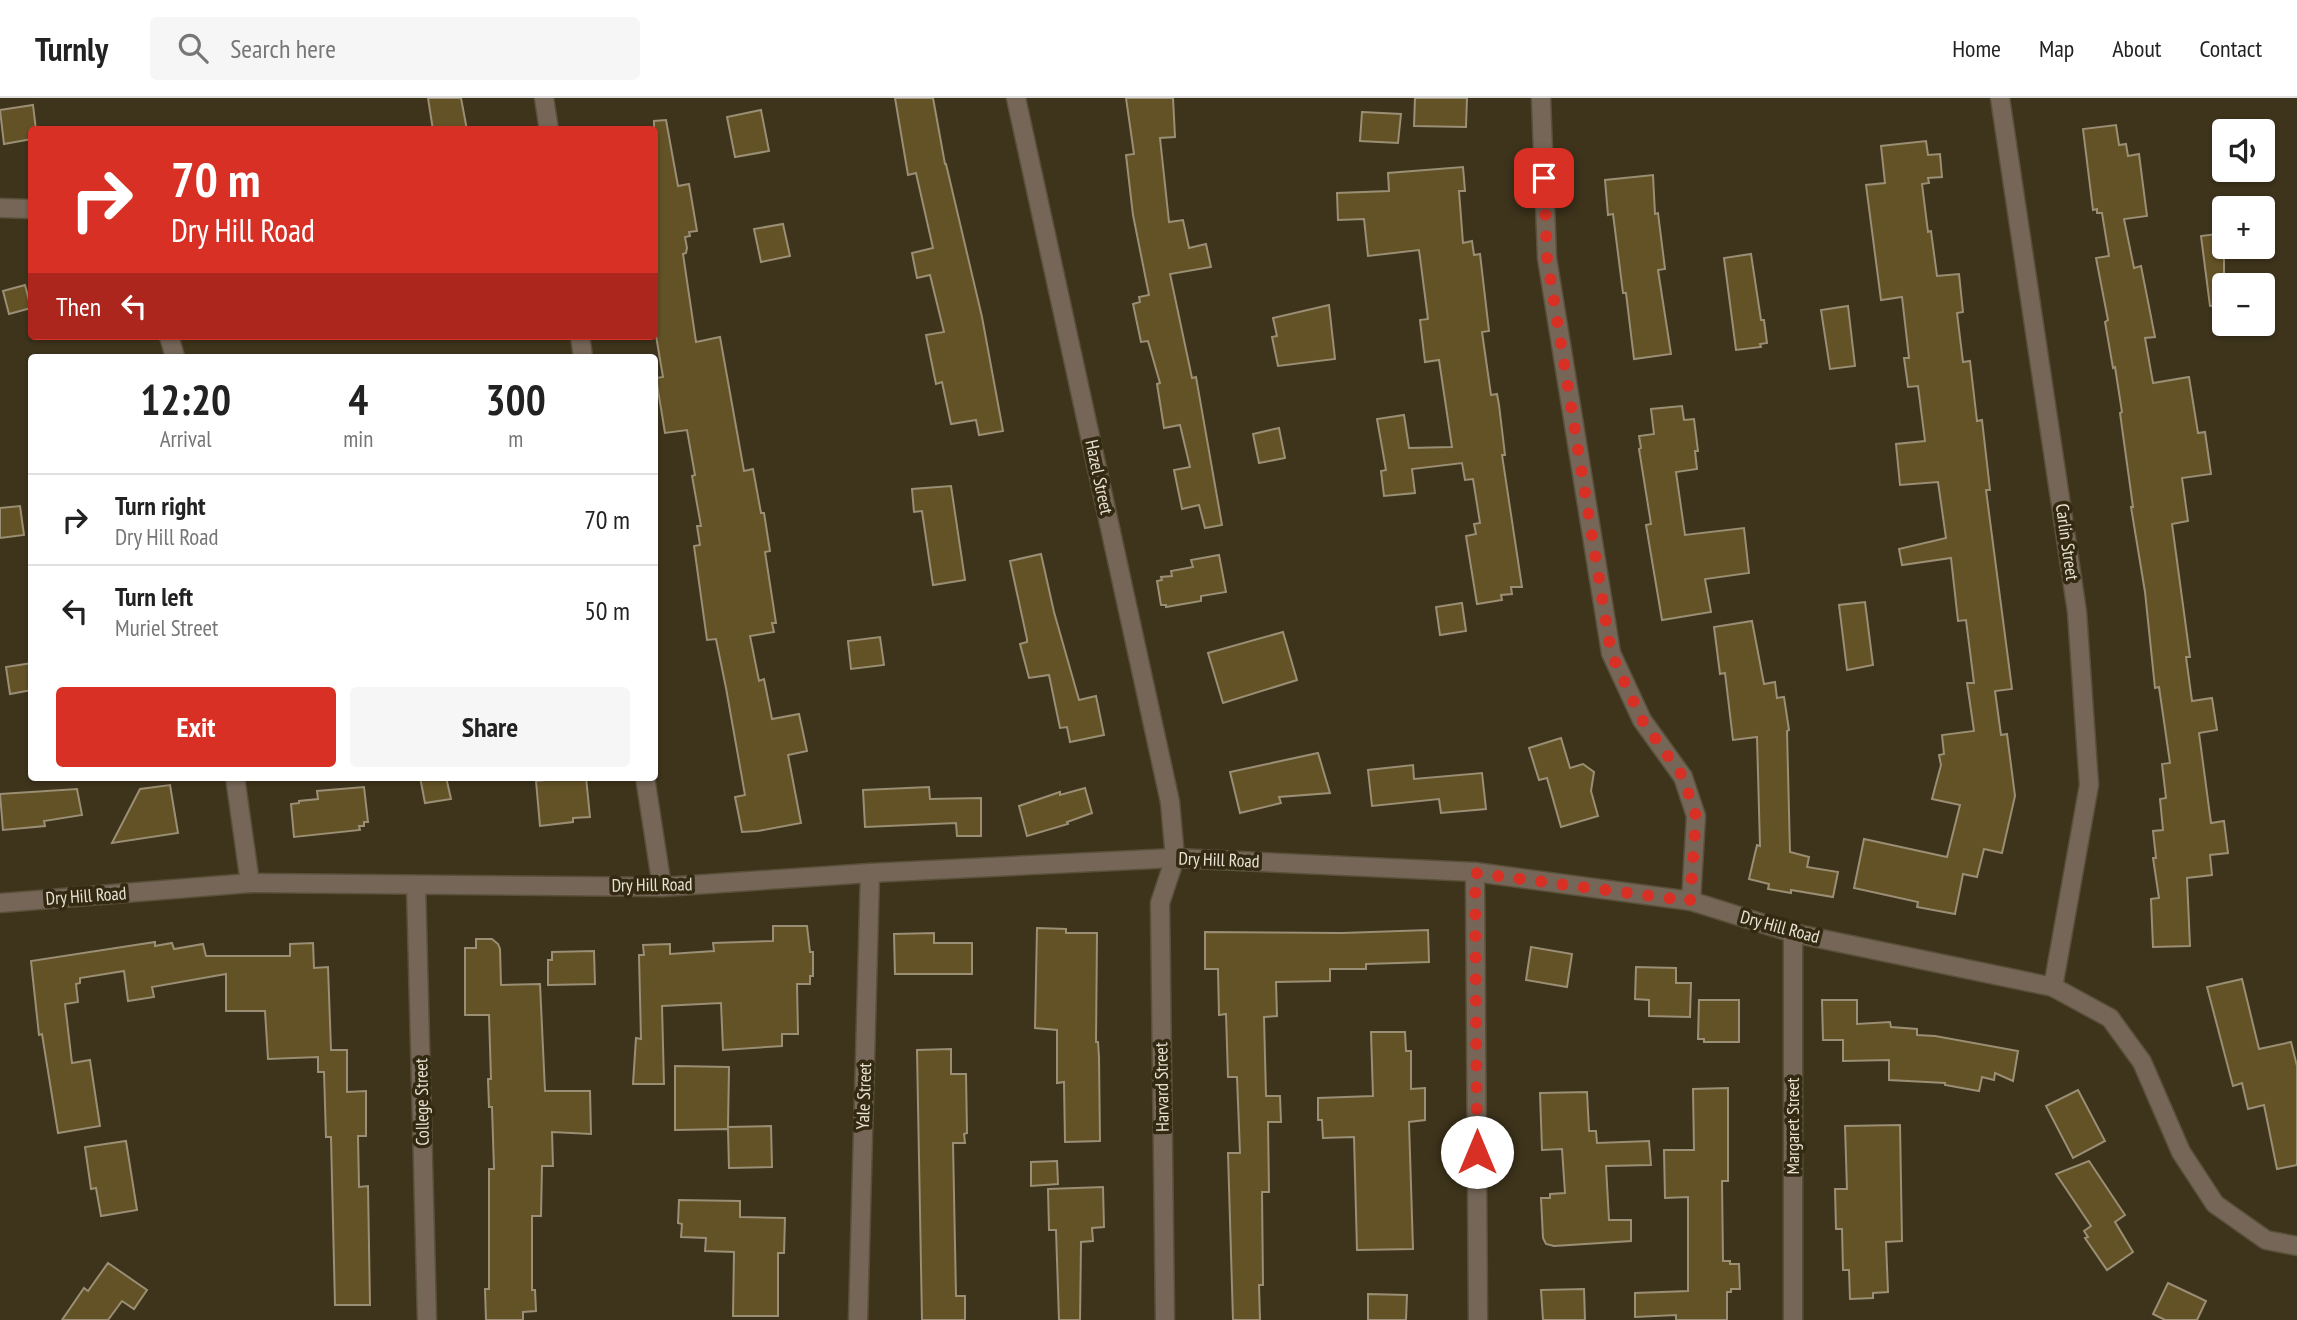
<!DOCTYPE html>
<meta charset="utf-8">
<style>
:root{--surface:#fff;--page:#f6f6f6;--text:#222;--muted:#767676;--line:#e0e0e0;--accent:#d93025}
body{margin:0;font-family:"PT Sans Narrow",sans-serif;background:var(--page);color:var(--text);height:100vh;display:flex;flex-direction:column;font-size:26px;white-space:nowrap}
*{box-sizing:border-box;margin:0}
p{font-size:23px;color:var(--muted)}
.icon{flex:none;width:38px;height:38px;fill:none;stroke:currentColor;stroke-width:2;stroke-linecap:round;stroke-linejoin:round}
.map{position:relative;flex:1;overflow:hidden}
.sheet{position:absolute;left:28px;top:256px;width:630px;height:427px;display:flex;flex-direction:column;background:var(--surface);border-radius:7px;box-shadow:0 2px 5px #0004}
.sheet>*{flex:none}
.hud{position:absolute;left:28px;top:28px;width:630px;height:214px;border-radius:7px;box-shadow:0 2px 5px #0004;background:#d93025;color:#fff;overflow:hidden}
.controls{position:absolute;left:2212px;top:21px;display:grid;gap:14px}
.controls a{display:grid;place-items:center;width:63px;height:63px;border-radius:7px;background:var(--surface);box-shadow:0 2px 5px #0004;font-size:35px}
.pin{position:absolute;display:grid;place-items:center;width:60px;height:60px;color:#fff;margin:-30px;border-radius:14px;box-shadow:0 4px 10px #0006}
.me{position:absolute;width:77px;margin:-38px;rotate:0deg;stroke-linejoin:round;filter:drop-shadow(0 0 5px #0008)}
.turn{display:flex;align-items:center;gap:24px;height:147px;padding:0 28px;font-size:32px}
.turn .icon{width:91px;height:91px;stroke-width:2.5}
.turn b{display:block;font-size:49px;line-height:60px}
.then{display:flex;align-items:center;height:66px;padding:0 28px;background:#0003;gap:14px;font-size:26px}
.eta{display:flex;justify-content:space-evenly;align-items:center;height:119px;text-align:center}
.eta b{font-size:42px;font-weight:700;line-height:49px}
.cta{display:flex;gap:14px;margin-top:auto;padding:14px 28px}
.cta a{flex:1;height:80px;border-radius:7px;background:var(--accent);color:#fff;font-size:28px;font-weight:700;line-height:80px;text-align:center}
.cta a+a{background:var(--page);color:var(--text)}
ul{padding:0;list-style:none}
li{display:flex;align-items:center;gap:21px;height:91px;padding:0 28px;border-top:2px solid var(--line)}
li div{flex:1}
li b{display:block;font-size:26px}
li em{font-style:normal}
header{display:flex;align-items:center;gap:42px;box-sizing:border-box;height:98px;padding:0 35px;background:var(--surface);border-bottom:2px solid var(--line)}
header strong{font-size:33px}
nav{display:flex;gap:38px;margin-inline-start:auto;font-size:24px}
.search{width:490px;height:63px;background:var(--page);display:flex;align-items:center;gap:18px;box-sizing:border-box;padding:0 24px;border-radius:7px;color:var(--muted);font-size:26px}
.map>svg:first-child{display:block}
.building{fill:#635226;stroke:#9a8e74;stroke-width:2}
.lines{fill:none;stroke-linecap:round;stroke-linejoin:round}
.street-casing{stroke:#595039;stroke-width:21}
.street{stroke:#756658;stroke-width:18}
.route{stroke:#d93025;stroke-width:12;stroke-dasharray:0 21.6}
.labels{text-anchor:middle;stroke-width:7;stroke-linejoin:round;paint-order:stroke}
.street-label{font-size:18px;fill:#e8e2d4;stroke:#342a12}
</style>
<header>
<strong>Turnly</strong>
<div class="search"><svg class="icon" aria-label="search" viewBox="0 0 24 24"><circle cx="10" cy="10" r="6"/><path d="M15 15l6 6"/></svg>Search here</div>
<nav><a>Home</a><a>Map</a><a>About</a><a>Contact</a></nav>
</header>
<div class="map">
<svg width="2297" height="1222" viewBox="0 0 2297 1222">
<rect width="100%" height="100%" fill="#3e341c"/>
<g class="building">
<path d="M428,0h33l6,32h-34z"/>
<path d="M895,0h38l12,66h1l36,153 21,114 -24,4 -3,-15 -25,4 -9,-42 -6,2 -10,-49 18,-3 -14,-57 -13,3 -5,-25 21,-5 -17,-75 -8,2z"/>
<path d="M1126,0h47l2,39 -15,1 9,84 14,-2 6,28 17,-4 5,23 -41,7 22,104 4,-1 26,148 -17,3 -6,-23 -17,4 -8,-39 16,-3 -10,-42 -16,3 -7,-44 3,-1 -12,-42 -7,1 -8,-38 7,-2 -1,-5 10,-2 -16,-80 -7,-60 8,-1z"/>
<path d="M1415,0h52l-1,29 -52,-1z"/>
<path d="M33,7l3,25h-4v9l-28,5 -4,-34z"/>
<path d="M761,12l8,41 -34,6 -8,-40z"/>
<path d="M1362,14l39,2 -3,29 -38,-2z"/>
<path d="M666,22l12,66 11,-2 8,47 -8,1 1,4 -5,1 2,11 -1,5 -3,1 13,88 24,-5 24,134 9,-2 8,44h3l6,38 -5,1 11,71h-4l2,9 -24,4 9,45 5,-2 8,40 27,-5 8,37 -19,4 13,68 -43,8 -16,1 -7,-35 10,-2 -19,-107 -10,-49 -9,1 -13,-94 6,-1 -3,-19h4l-9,-50 3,-1 -8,-45 -22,3 -9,-55 7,-1 -9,-53v-203z"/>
<path d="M2116,27l3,20 7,-1 2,12 11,-2 8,62 -23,3 10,49 7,-2 14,71 -10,1 8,45 36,-6 9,56 7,-1 6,42 -29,4 6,43 -16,3 18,133h-4l6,44 20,-3 5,32 -18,3 12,90 13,-2 4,32 -18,2 2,20 -25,3 3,68 -37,1 -2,-48 8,-1 -6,-40h3l-3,-27 10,-1 -3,-31 6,-1 -4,-34 8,-1 -11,-76 -4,1 -10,-96 -14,-85h2l-13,-94 2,-1 -7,-45 -2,1 -8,-46 3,-2 -12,-62 13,-2 -7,-43h-5v-4l-4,1 -10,-81z"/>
<path d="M1926,43l2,14 12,-1 2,23 -14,1 1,5 -7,1 6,48 3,-1 6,45 22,-2 4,38 -6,1 6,49 7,-1 7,60 5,-1 8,70h-4l26,199 -17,2 6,44 6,-1 8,62 -13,57 -18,-4 -7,28 -14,-3 -8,40 -38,-7 1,-5 -64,-14 10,-49 83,18 13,-52 -28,-6 9,-34 -2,-10 5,-1 -2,-19 32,-4 -7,-48h7l-8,-63 -8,1 -7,-63 -49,7 -3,-16 47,-11 -8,-56 -38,3 -4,-41 29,-3 -7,-55 -10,1 -4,-29h5l-7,-61 -21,3 -15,-115 19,-2 -4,-37z"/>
<path d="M1463,69l2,24h-6l4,52 9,-2 2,14 6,-1 9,77 -7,1 9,63 6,-1 2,11 6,50h-3l20,132h-11l1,7 -11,1 1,5 -25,4 -11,-68 10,-2 -2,-10 6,-1 -7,-44 -8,1 -3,-17 -50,6 3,24 -31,3 -3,-25 5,-1 -9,-51 27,-4 5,33 43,-1 -13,-87 -14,2 -5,-42 8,-1 -9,-69 -51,6 -4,-37 -26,1 -1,-27 52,-2 -1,-18z"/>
<path d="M1653,77l2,39 3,-1 7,56 -7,1 13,84 -37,5 -8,-66h-3l-10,-79 -5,1 -3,-35z"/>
<path d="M783,126l7,32 -29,6 -7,-33z"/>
<path d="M2224,135l3,24h-3v48l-14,1 -9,-70z"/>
<path d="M1751,156l10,66h3l3,23 -7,1 1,3 -25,3 -12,-92z"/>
<path d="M25,187l6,23 -22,6 -6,-23z"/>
<path d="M1329,207l6,54 -57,7 -6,-29 5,-1 -4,-18z"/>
<path d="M1848,208l7,60 -25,3 -9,-59z"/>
<path d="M1682,308l2,14 10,-1 4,32h-3l2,18 -21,3 9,63 59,-7 5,45 -44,6 6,33 -49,8 -16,-95 5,-1 -12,-75 2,-1 -2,-12 15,-2 -3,-25z"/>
<path d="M1279,330l6,30 -26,5 -6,-29z"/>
<path d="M951,388l14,94 -32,5 -11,-74 -8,1 -2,-23z"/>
<path d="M20,408l4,29 -24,3v-30z"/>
<path d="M1041,456l13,58 25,88 17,-4 8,39 -34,7 -3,-15 -7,1 -11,-53 -20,3 -9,-34 7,-2v-3l-17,-78z"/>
<path d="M1219,457l7,37 -25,4v5l-35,6v-2h-5l-4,-24 5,-1 -1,-3 11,-1 -1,-5 22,-4 -2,-7z"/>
<path d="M1865,504l8,63 -26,5 -8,-65z"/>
<path d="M1462,505l4,28 -26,4 -4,-28z"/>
<path d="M1752,523l12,63 11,-2 2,16 7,-1 5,33 -2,1 3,121 19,5 -2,10 31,5 -5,25 -42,-7v3l-23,-4 1,-5 -20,-5 8,-34 3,1 -3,-109 -24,3 -8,-67 -5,1 -6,-47z"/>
<path d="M1283,534l14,48 -74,23 -15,-50z"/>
<path d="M880,539l4,28 -33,4 -3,-28z"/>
<path d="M32,565v27l-22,4 -4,-27z"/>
<path d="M1561,640l9,30 13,-4 11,8 -3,19 7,25 -37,11 -14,-49 -8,2 -10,-32z"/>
<path d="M1318,655l12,40 -51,4 2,6 -41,10 -10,-41z"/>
<path d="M1413,667l1,14 68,-6 4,36 -45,4 -2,-14 -67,7 -4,-36z"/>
<path d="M420,679h26l5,22 -26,4z"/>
<path d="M575,679h11l4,40 -17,1v4l-33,4 -4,-45z"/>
<path d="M170,687l8,48 -66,10 28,-54z"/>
<path d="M364,689l4,35h-4v4h-5l1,4 -66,7 -3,-33 8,-1v-2l19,-2 -1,-8z"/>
<path d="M929,689l1,12 51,-1v38h-24l-1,-13 -91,4 -2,-37z"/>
<path d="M1085,690l7,25 -25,9 1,2 -41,12 -8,-30 41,-14v3z"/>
<path d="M77,691l5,26 -38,6 1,5 -42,4 -3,-36z"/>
<path d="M773,828h34l3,26h3v24h-3v8h-13l1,50h-16v12l-59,4 -2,-47 -59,3 2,78h-31l3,-46 5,1 -2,-84h5l-1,-10 27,-1v10l44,-3 -1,-8 60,-2z"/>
<path d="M1037,830l29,1v4h31l-1,109h2l1,15 1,84 -35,1 -1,-60 -7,1v-53l-22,-2z"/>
<path d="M1428,832l1,32 -63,2v5h-36v12l-54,1 1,34 -13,1 2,79h14l1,26h-13l1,70h-7l1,93h-4l1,35h-27l-5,-167h12l-3,-76h-9l-2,-63 -7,1 -1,-46h-13v-37l137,1z"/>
<path d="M934,835v10h38v31h-77l-1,-40z"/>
<path d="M476,841h16l6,5 2,5 1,36 39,-1 5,107h45l1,43 -39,-2 1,34h-11l-1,50h-9v74h3l1,21 -13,1v8h-37l-1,-31h4v-120h5l-2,-62h-3l-1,-28h3l-2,-64h-24v-67h11z"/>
<path d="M155,844v4l17,-3 2,6 29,-5 3,12h84v-12l23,-1 1,25 14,-1 3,83h16v42l19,-1v45h-8l1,51 9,-1 2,119h-35l-4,-168h-5l-2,-65h-6v-15l-50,2 -3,-48h-39v-37l-74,13 2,10 -26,4 -4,-30 -44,7v5l-4,1 2,18 -13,2 7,59 18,-3 10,66 -42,7 -16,-99 -3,1 -8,-74z"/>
<path d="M1531,849l41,7 -5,33 -41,-7z"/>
<path d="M594,853l1,33 -47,1v-25h4v-8z"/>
<path d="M1636,869l40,1v15h15l-1,34 -41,-1v-16l-14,-1z"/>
<path d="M2242,881l17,70 32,-7 6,24v99l-20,4 -13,-64 -16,4 -6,-26 -9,3 -26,-99z"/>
<path d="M1699,902h40v42h-35v-3h-6z"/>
<path d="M1822,902h35v24l33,-2 1,5 26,2v6l18,1 83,15 -5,30 -18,-8 -1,7 -12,-3 -3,14 -34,-6v-2l-56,-3v-20l-46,1v-21h-20z"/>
<path d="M1371,934h34l1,19h5v38l14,-1v32l-16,2 4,127 -56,1 -3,-113 -31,1 -1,-18h-4v-22l55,-2z"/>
<path d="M951,951v25h15l1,59 -3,1 1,9h-12l3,153h9v24h-43l-5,-270z"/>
<path d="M675,968l54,1 -1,60 43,-1 1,41 -43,1 -1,-39 -53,1z"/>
<path d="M1728,990v93h-6l1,80h7v3h9l1,25h-9v3h-4v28h-51v-5l-41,2v-24l53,-2v-94l-23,1 -1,-48h30l-1,-61z"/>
<path d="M2078,992l27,51 -32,17 -27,-52z"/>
<path d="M1587,994l2,39h7l1,12 52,-2 2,24 -45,1 3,54h22v21l-77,5 -8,-2 -3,-6 -2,-40h9v-4l15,-1 -3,-44 -20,1 -2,-57z"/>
<path d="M1900,1027l2,116 -16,1 2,50 -15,1v5l-23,1 -1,-29h-6l-1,-41h-6l-1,-40h12l-2,-63z"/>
<path d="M126,1043l11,69 -36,6 -5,-28 -5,1 -6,-42z"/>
<path d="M1057,1063l1,23 -27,2v-24z"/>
<path d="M2089,1063l36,54 -10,7 18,30 -26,18 -22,-32 3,-1 -4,-6 7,-5 -35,-52z"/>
<path d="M1103,1089l1,40 -12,1 1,13 -12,1 -1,78h-21l-3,-90h-7l-1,-41z"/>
<path d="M679,1102l61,1v16l45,1 -1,35h-6v63h-45l1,-64 -29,-1 1,-13 -25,-1 1,-13 -4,-1z"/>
<path d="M108,1165l39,27 -13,19 -12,-8 -14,19h-46l22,-32 4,3z"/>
<path d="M2168,1185l38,18 -9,19h-32l-12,-6z"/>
<path d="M1584,1191l1,31h-42l-2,-30z"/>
<path d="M1368,1196l39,1 -1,25h-38z"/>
</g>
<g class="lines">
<defs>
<g id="street">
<path d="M544,0l5,32"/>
<path d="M1016,0l154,704 5,56 -15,45 5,417"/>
<path d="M1541,0l6,160 64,395 31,67 41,57 13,39 -5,85"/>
<path d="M2000,0l77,514 12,173 -36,202"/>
<path d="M0,110l32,1"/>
<path d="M169,238l6,21"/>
<path d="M580,238l3,21"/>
<path d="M235,679l15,106"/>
<path d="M645,679l17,110"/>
<path d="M1475,774l3,448"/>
<path d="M416,787l11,435"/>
<path d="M0,805l250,-20 412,4 208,-14 305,-15 300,14 216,29 102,32 260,54 57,31 32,44 39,90 34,52 51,36 31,6"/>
<path d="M858,1222l12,-447"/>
<path d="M1793,1222v-387"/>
</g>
</defs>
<use href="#street" class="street-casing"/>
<use href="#street" class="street"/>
</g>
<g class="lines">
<path class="route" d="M1477,1054l-2,-279 215,28 6,-85 -13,-39 -41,-57 -31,-67 -64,-395 -3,-80"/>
</g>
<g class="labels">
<g class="street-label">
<text transform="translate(1099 379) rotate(78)" y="6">Hazel Street</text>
<text transform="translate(2067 444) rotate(82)" y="6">Carlin Street</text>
<text transform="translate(1219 762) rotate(2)" y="6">Dry Hill Road</text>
<text transform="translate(652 787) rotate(-1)" y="6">Dry Hill Road</text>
<text transform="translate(86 798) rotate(-4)" y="6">Dry Hill Road</text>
<text transform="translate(1780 829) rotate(15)" y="6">Dry Hill Road</text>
<text transform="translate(1162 989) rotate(-91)" y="6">Harvard Street</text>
<text transform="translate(864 998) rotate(-88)" y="6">Yale Street</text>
<text transform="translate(422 1004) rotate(-91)" y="6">College Street</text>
<text transform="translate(1793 1028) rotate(-90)" y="6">Margaret Street</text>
</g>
</g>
</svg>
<div class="controls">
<a><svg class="icon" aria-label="sound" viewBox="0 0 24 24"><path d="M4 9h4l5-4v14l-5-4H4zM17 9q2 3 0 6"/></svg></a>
<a>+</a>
<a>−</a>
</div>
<div class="pin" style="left:1544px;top:80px;background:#d93025"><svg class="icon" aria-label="arrive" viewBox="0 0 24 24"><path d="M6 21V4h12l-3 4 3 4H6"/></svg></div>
<svg class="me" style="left:1477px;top:1054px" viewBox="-20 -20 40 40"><circle r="19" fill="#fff"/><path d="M0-13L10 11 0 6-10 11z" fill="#d93025"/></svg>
<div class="hud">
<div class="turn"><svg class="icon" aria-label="right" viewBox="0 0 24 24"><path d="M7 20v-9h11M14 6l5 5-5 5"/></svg><div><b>70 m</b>Dry Hill Road</div></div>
<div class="then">Then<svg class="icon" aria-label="left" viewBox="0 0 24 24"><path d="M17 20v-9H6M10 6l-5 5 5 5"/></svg></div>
</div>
<section class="sheet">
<div class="eta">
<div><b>12:20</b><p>Arrival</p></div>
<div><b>4</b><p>min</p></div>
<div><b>300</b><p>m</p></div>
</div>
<ul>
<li><svg class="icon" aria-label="right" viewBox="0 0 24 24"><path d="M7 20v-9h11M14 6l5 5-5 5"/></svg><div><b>Turn right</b><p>Dry Hill Road</p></div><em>70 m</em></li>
<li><svg class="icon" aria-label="left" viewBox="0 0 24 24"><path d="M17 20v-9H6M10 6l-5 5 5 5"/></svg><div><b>Turn left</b><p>Muriel Street</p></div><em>50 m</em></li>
</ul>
<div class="cta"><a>Exit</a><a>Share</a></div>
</section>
</div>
